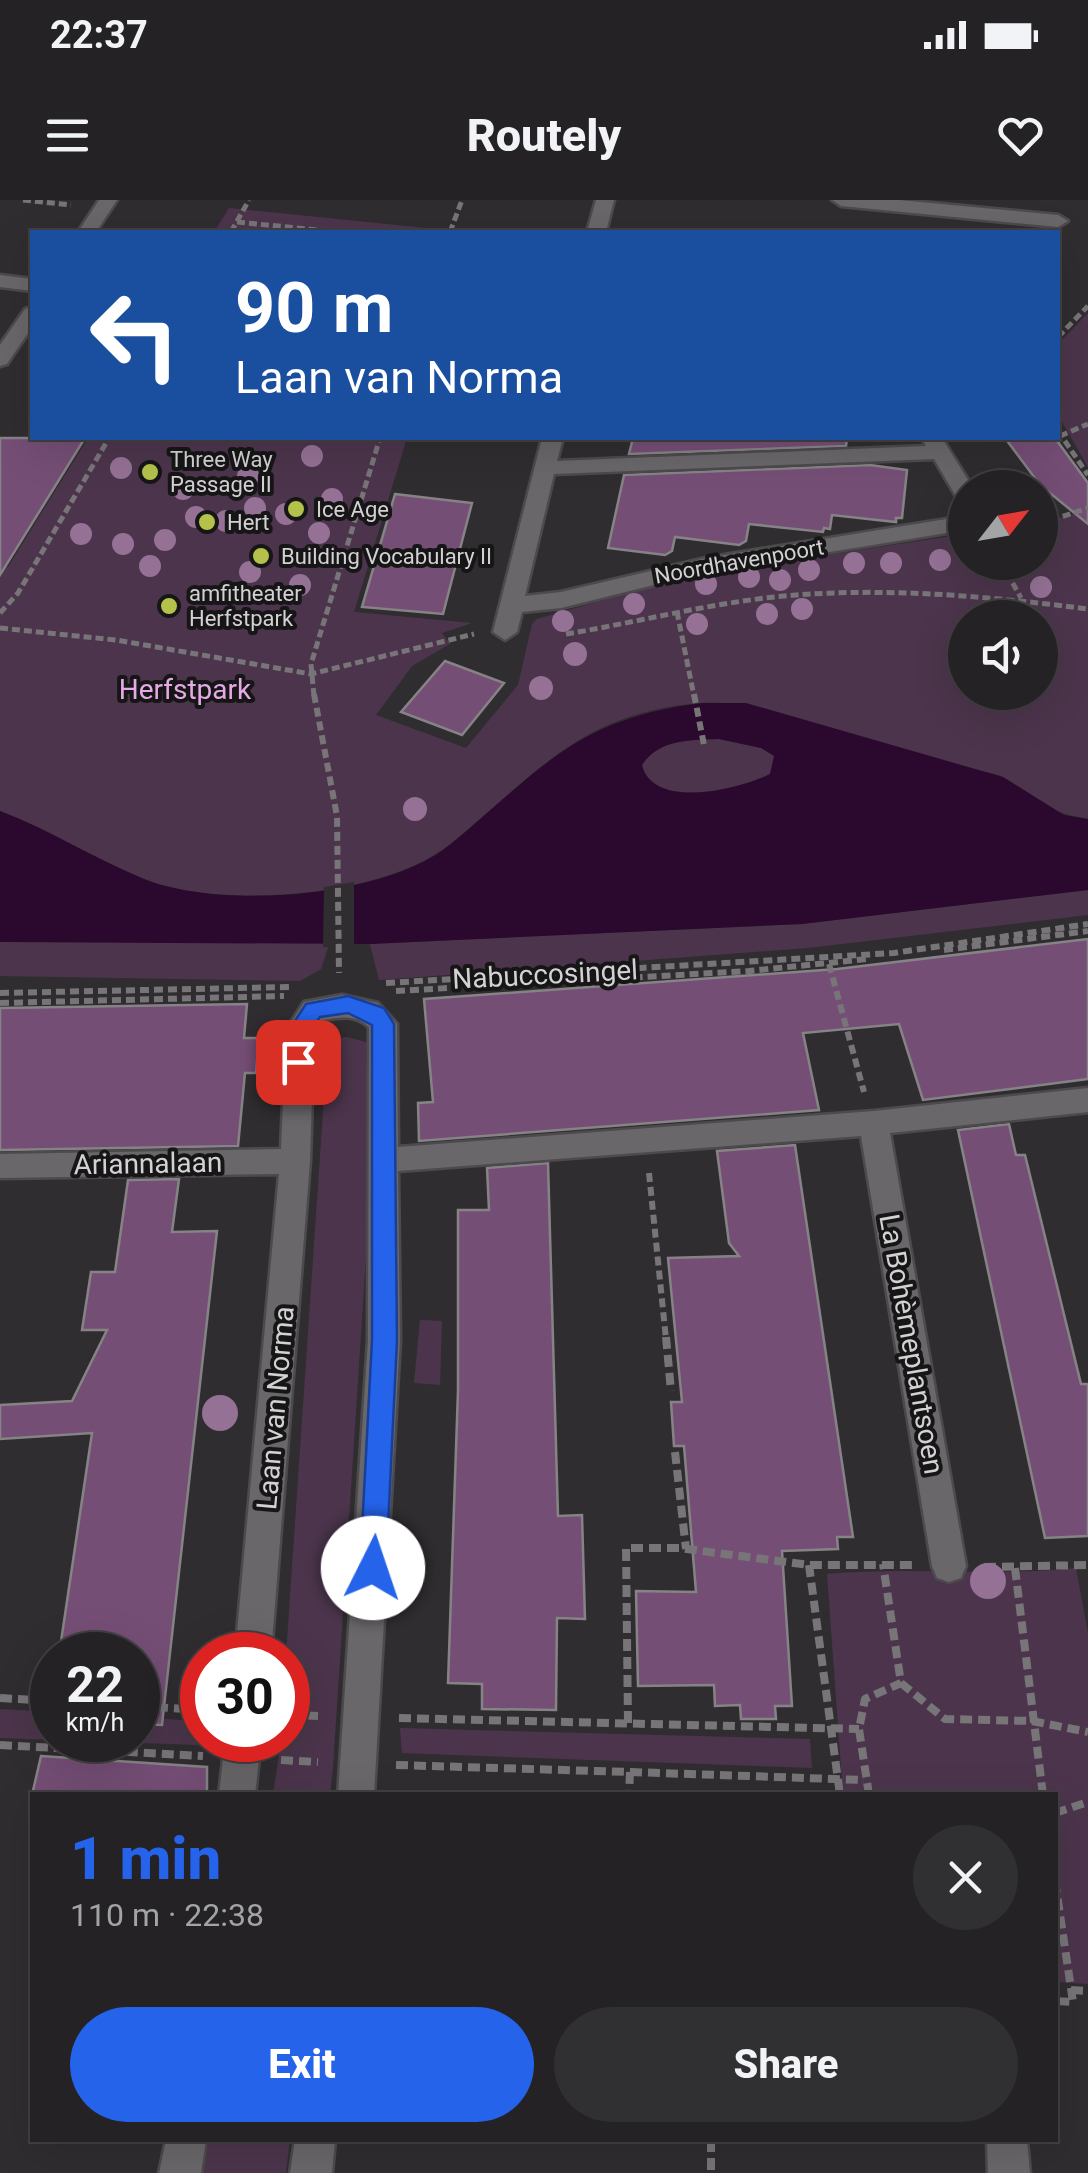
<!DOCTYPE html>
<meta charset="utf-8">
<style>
:root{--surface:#242224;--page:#302f31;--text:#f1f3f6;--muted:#a3a4a6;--line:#413f41;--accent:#2563eb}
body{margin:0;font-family:Roboto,sans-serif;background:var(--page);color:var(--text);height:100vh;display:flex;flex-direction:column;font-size:38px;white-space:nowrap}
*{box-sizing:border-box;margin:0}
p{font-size:32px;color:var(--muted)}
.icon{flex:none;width:55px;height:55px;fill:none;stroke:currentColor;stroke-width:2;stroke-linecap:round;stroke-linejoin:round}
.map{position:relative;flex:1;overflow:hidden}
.drawer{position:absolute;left:30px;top:1592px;width:1028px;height:350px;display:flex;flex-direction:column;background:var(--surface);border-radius:0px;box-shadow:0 10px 40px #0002,0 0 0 2px var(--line)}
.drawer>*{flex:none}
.hud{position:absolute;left:30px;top:30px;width:1030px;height:210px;border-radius:0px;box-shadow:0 10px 40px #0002,0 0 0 2px var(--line);background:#1a4fa0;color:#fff;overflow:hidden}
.needle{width:65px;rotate:59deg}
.buttons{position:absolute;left:948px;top:270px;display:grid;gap:20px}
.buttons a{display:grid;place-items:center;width:110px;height:110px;border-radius:50%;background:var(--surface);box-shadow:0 10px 40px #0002,0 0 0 2px var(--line);font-size:50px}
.speed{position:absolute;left:30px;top:1432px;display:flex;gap:20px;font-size:50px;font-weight:700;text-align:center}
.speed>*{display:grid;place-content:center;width:130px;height:130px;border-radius:50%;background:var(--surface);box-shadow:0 10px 40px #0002,0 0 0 2px var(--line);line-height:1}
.speed small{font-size:25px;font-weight:400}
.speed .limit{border:15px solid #d22;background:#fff;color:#111}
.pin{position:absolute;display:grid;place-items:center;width:85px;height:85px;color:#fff;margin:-42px;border-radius:20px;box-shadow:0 5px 15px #0006}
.me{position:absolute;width:110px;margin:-55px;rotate:4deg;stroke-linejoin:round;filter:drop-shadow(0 0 8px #0008)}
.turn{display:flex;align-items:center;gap:35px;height:210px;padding:0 40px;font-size:45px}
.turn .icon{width:130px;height:130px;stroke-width:2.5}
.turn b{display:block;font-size:70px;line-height:85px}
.round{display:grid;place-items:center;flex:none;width:105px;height:105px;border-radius:52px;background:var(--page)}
.head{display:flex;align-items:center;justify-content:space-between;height:170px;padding:0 40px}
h1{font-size:60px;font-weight:800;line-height:75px;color:var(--accent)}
.button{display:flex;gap:20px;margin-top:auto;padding:20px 40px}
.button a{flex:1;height:115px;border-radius:60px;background:var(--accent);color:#fff;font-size:40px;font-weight:800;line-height:115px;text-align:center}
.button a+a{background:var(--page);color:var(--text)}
.status{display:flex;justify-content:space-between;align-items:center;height:70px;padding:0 50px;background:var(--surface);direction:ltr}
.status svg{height:28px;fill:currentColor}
header{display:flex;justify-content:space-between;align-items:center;height:130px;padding:0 40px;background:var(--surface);font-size:45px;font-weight:800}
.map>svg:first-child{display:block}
.green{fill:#4c354c;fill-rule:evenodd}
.water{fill:#2b082d;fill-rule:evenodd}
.pier{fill:#302d30}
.building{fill:#754e76;stroke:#868386;stroke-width:2.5}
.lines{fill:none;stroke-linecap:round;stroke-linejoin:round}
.minor-casing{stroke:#4c4a4c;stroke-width:5}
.path-far2{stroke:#787578;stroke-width:5;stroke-dasharray:8 4;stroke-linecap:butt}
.path-far1{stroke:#787578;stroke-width:6;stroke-dasharray:9 5;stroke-linecap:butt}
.path{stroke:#787578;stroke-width:8;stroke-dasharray:12 6;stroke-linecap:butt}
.minor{fill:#6a676a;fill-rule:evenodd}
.tree{fill:#947195}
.route{fill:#2563eb;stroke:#184099;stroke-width:2.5}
.poi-dot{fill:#b4c24b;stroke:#171617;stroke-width:4}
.labels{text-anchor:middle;stroke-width:8;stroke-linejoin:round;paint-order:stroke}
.far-poi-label{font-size:22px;fill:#d3d1d3;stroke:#171617;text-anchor:start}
.far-street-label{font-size:22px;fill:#d3d1d3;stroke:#171617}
.park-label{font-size:28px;fill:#e6a9e8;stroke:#171617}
.street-label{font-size:28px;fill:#d3d1d3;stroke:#171617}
</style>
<div class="status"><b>22:37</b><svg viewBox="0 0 49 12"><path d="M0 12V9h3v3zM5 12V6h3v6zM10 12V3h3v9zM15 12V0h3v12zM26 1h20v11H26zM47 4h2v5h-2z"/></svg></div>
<header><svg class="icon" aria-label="menu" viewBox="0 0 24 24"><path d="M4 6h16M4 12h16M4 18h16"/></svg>Routely<svg class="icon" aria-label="heart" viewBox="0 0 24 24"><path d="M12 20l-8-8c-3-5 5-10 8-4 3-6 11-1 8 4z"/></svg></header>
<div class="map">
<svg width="1088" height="1973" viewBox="0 0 1088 1973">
<rect width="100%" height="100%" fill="#302d30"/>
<g class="green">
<path d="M229,8l236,24h-251z"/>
<path d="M1088,113v154l-30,-52v-71z"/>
<path d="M88,238h319l-53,174 118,11 -30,10 8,11 -38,22 -36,49 90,33 52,-63 14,-61 5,-5 150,-43 278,-42v28h75v-39l48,-13v309c-23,-4 -43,-11 -63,-24 -8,-6 -15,-15 -24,-19 -16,-6 -35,-6 -51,-12 -36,-13 -73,-20 -110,-31 -47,-13 -88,-34 -139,-30 -121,9 -164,71 -251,141 -64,53 -230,66 -306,35 -49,-20 -94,-49 -144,-68v-245l8,1zM965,418h75v74h-75z"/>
<path d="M719,539l42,9 14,8 -5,18c-29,15 -117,37 -128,-9 17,-26 49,-25 77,-26z"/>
<path d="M1088,690v25l-280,33 -429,32 -9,-36 432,-20z"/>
<path d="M0,742h330l-9,27 -21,12 -300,-5z"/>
<path d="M347,837l19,5 13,13 -46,712 -3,28h-57l8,-55h7l-2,-85 42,-616z"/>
<path d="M420,1120l22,1 -2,64 -26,-2z"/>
<path d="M1076,1368l12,65v351l-33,-2v-187h-212l-16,-221c83,-8 166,3 249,-6z"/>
<path d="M0,1509l52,3v28h86v-23l58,4 1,24 -197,-7z"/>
<path d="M400,1528l410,11 2,29 -410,-15z"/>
<path d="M209,1940h81l-4,33h-84z"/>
</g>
<path class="water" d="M703,503h43l257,74 61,38 24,4v71l-286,34 -432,20 -370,-2v-131c50,19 95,48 144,68 77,31 242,19 307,-35 91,-76 126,-126 252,-141zM719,539l42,9 13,8 -4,18c-29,15 -117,37 -128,-9 17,-26 48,-25 77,-26z"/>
<path class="pier" d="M354,682v66l-31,-1 1,-60z"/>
<g class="building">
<path d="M0,238h85l-85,137z"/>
<path d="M633,238h214l-1,8 -217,8z"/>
<path d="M1005,238h50l33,45v41l-48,-39z"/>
<path d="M870,265l37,5 -5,48h-6v4l-64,-7 -2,14 -6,-1 -1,4 -74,-8 -3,17 -7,4 -64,-8 -3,14 -7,4 -57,-7 16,-73z"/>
<path d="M395,294l77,9 -29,111 -81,-7z"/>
<path d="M445,461l59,22 -42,52 -61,-23z"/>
<path d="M1088,739v140l-165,21 -24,-76 -96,9 16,77 -400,31 -1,-38 15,-1 -9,-103 413,-30z"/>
<path d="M247,804l-3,34h15l-3,35h-11l-7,73 -238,4v-142z"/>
<path d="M1009,924l7,31h9l56,229h7v152l-43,2 -87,-408z"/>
<path d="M795,945l58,392h-16l1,12 -56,2 10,155h-17l1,13h-35l-1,-14 -25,1 -1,-21 -76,1 -2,-95 60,1 -12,-146h-10l-3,-44h11l-14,-144 71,-2 -10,-13 -12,-92z"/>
<path d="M548,963l10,353 24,-1 3,104 -28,-1 -1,92 -74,-1v-25l-34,-1 10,-293v-180h31l-2,-42z"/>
<path d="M179,979l-7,53 45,-1 -55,494 -24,-1v-69h-79l33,-222 -92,6v-34l72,-4 35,-71h-25l9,-58h24l13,-92z"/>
<path d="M41,1556l166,11v28h-175z"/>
</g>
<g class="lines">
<defs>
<g id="minor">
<path d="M99,0h18l-21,32h-18z"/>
<path d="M596,0h18l-8,32h-19z"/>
<path d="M832,0h67l159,15 10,6 -10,6 -217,-21z"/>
<path d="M0,75l32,4v12l-32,-4z"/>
<path d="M32,107v20l-25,37 -7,2v-21l25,-36z"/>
<path d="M542,238h21l-6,23 369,-15 -4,-8h20l31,50h-8v12l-8,-2 -23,-39 -380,15 -29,122 36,-4 145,-34 259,-42v14l-259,42 -145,36 -39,4 -5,20 -12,8 -12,-8z"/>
<path d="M342,795l36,8 19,21 1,123 476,-36 214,-23v24l-198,21 76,433 -5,12 -12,4 -12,-4 -5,-12 -71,-430 -463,35 2,169 -26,455h-36l30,-455 1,-313c-14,-13 -29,-10 -46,-7l-9,12 -4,129 -39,494h-36l44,-481 -279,4v-24l281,-5 5,-119 18,-28z"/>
<path d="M225,1540h36l-6,55h-36z"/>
<path d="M166,1940h40l-5,33h-42z"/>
<path d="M295,1940h40l-3,33h-42z"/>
<path d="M987,1940h40l3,33h-42z"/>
</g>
</defs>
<use href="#minor" class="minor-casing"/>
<g class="path-far2">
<path d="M23,0l48,5"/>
<path d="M237,22l101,10"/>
<path d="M231,32l18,-32"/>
<path d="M450,32l12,-32"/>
<path d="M1058,137l30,-31"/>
<path d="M1058,231l30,44"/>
<path d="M1060,236l28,-12"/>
<path d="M1040,324l48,-16"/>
<path d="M1001,362l20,36"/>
<path d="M677,412l17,84"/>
<path d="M0,413l18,-20 91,-155"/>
<path d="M0,428l116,12 195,34 163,-40"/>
<path d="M566,434c73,-12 144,-31 218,-38 101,-9 203,0 304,13"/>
<path d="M314,496l-3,-32 69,-226"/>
</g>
<g class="path-far1">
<path d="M314,494l23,122 2,157"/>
<path d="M694,494l10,51"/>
<path d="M944,750l144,-19"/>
<path d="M829,764l35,128"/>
<path d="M386,783l508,-30 194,-29"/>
<path d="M396,791l353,-20 118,-12"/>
<path d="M0,793l289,-6"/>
<path d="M0,803l284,-7"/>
<path d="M649,973l17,166"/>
</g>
<g class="path">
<path d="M666,1137l5,54"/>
<path d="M675,1252l11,97"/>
<path d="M809,1365l31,230"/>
<path d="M984,1367l104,-2"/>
<path d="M1015,1368l28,227"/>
<path d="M901,1483l44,36 87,2 56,11"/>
<path d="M0,1498l52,3"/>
<path d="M138,1506l64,4"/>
<path d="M288,1515l33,1"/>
<path d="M399,1518l460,11"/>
<path d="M628,1523l-2,-175h53l130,17h103"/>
<path d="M0,1545l203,11"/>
<path d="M281,1560l37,2"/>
<path d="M396,1565l234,7 -1,23"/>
<path d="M630,1572l234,8"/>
<path d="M869,1595l-10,-66 6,-30 36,-16 -18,-119"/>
<path d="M1055,1613l33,-11"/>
<path d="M1055,1681l18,121 -18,-1"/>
<path d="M1071,1790l17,1"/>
<path d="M711,1940v33"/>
</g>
<use href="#minor" class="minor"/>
</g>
<g class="tree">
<circle cx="312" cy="256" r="11"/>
<circle cx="121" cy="268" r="11"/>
<circle cx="248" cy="276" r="11"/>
<circle cx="183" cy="289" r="11"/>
<circle cx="332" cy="299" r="11"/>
<circle cx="255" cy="308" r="11"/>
<circle cx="286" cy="314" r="11"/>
<circle cx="196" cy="317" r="11"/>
<circle cx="226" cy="321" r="11"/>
<circle cx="319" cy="333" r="11"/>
<circle cx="81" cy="334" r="11"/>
<circle cx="165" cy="340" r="11"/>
<circle cx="123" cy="344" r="11"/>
<circle cx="940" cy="360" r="11"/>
<circle cx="854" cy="363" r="11"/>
<circle cx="891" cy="363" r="11"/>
<circle cx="150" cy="366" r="11"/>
<circle cx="809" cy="370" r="11"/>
<circle cx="250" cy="372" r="11"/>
<circle cx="749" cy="377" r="11"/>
<circle cx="780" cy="380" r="11"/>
<circle cx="706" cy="384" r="11"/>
<circle cx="300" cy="385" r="11"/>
<circle cx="1041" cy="387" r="11"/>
<circle cx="634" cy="404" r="11"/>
<circle cx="802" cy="409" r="11"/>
<circle cx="767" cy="414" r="11"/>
<circle cx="563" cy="421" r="11"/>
<circle cx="697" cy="424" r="11"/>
<circle cx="575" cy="454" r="12"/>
<circle cx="541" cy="488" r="12"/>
<circle cx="415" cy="609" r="12"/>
<circle cx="220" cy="1213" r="18"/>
<circle cx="988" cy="1381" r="18"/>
</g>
<path class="route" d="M348,796l36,12 10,16 3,316 -11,228 -4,9 -9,4 -9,-4 -4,-9 12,-228v-315l-24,-12 -28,4 -10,14 -4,37 -8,3 -11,-9 2,-32 17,-26z"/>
<g class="poi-dot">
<circle cx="150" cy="272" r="10"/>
<circle cx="296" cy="309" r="10"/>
<circle cx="207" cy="322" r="10"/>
<circle cx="261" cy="356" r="10"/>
<circle cx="169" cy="406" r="10"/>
</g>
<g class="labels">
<g class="far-poi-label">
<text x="170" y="267">Three Way<tspan x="170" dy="25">Passage II</tspan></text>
<text x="316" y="317">Ice Age</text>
<text x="227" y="330">Hert</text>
<text x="281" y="364">Building Vocabulary II</text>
<text x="189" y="401">amfitheater<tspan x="189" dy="25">Herfstpark</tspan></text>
</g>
<g class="far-street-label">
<text transform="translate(739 361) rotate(-10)" y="8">Noordhavenpoort</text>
</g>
<g class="park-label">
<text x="185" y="499">Herfstpark</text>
</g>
<g class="street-label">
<text transform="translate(545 774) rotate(-3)" y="10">Nabuccosingel</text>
<text transform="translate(148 963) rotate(-1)" y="10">Ariannalaan</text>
<text transform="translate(912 1144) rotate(80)" y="10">La Bohèmeplantsoen</text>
<text transform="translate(275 1208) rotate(-85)" y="10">Laan van Norma</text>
</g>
</g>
</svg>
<div class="buttons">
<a><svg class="needle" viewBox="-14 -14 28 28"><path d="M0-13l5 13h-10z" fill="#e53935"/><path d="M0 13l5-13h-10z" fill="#a3a4a6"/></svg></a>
<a><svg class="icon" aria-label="sound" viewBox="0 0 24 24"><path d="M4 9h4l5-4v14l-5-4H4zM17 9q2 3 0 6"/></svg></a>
</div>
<div class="speed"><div>22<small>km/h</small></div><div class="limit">30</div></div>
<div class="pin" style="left:298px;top:862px;background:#d93025"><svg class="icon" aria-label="arrive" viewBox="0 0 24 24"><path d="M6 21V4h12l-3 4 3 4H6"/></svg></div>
<svg class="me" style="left:373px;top:1368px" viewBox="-20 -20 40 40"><circle r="19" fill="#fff"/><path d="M0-13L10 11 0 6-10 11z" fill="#2563eb"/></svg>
<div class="hud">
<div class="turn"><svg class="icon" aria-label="left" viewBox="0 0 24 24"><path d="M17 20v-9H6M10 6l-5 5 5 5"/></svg><div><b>90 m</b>Laan van Norma</div></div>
</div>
<section class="drawer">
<div class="head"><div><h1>1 min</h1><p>110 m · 22:38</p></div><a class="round"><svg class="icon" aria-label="close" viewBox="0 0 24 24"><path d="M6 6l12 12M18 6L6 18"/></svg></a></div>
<div class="button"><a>Exit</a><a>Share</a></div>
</section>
</div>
